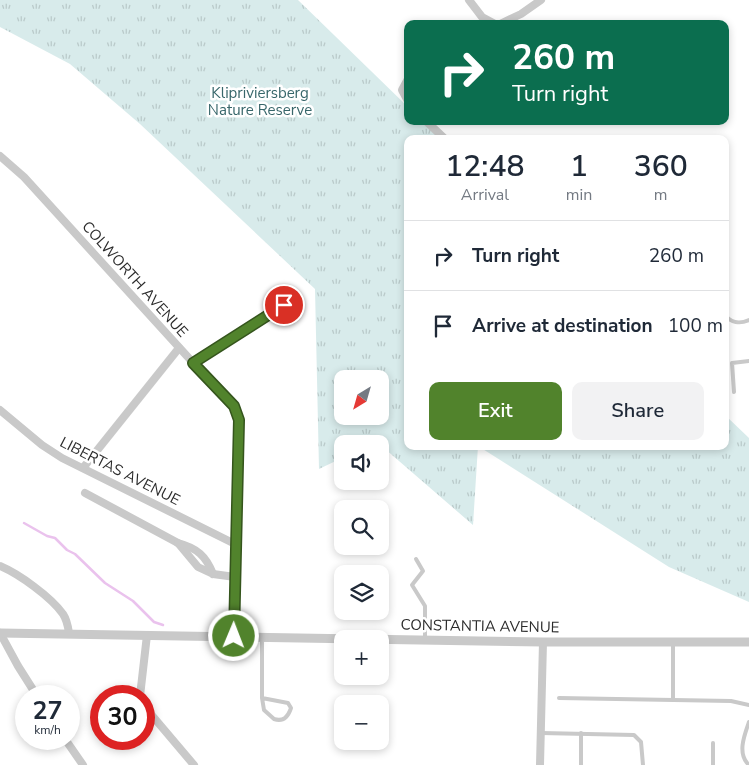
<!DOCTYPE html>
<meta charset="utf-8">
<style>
:root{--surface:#fff;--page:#f2f2f3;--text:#1f2937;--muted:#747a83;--line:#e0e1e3;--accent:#51832c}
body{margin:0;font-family:"Nunito Sans",sans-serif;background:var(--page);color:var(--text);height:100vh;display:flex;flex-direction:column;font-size:19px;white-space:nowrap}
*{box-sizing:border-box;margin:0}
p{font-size:16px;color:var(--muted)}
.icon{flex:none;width:28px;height:28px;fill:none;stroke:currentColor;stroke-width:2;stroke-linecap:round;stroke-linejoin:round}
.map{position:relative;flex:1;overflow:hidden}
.panel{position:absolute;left:404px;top:135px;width:325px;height:315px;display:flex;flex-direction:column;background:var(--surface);border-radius:10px;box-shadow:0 2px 8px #0003}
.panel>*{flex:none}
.guide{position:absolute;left:404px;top:20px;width:325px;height:105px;border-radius:10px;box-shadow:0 2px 8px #0003;background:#0b6e4f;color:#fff;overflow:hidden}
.needle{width:32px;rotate:217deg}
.fabs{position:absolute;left:334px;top:370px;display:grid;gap:10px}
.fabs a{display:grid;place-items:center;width:55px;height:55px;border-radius:10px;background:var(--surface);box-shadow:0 2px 8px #0003;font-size:25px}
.speed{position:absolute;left:15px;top:685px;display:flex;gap:10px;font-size:25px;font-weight:700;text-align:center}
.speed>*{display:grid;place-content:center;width:65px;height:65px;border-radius:50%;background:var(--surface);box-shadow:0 2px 8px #0003;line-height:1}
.speed small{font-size:12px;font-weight:400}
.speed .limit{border:8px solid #d22;background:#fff;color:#111}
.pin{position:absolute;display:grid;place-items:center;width:42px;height:42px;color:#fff;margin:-21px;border:2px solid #fff;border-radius:50%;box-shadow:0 1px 5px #0007}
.me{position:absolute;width:55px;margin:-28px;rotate:1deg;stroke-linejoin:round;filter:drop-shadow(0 0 4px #0008)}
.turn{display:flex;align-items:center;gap:18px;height:105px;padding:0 25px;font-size:22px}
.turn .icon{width:65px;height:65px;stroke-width:2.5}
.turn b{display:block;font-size:35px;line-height:42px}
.eta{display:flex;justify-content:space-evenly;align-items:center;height:85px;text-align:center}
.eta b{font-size:30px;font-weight:600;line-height:35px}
.primary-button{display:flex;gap:10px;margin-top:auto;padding:10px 25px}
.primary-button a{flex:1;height:58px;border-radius:10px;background:var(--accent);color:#fff;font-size:20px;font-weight:600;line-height:58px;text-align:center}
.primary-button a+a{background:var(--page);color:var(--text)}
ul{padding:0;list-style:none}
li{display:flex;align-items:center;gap:15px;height:70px;padding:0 25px;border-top:1px solid var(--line)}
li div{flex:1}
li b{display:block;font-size:19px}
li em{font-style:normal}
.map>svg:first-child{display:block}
.park{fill:url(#park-tufts);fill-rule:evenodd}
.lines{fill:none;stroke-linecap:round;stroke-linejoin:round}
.stream{stroke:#eac2ed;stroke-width:2.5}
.service{stroke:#c9c9c9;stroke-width:4}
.minor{stroke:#c9c9c9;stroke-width:8}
.tertiary{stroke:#c9c9c9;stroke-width:9}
.route-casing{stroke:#35551d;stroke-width:12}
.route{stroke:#51832c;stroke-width:9}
.labels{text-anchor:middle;stroke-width:5;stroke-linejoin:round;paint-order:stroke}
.park-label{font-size:15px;fill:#37666a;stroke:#fff}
.street-label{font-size:15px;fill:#2c2c2c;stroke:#fff}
</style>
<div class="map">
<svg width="749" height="765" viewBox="0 0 749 765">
<defs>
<pattern id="park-tufts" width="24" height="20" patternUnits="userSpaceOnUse" patternTransform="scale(1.25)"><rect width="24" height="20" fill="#d8ebeb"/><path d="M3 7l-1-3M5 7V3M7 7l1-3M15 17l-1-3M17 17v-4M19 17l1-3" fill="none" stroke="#bacaca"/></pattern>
</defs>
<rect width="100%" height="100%" fill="#fff"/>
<g class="park">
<path d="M0,0h298l109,106 1,15h15l18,18h-33v307h70l-5,79 -96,-83 -35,2v14l-23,11 -4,-180 -175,-165 -70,-60 -70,-37zM342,379h38v37h-38z"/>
<path d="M725,415l24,23v164l-80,-35 -191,-121h247z"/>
</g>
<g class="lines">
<path class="stream" d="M24,523l23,13 8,2 12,12 8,4 30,29 28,18 21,21 9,3"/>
<g class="service">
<path d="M725,315c6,8 15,9 24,5"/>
<path d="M193,363l91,-58"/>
<path d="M734,392l-2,-29 17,-2"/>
<path d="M416,559l7,12 -11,14 13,21v33"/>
<path d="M262,638v60l2,12 10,9c9,3 14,-2 17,-11l-3,-5 -26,-5"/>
<path d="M559,698l172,3 18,4"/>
<path d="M673,700v-58"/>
<path d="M749,722c-5,14 -12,32 0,43"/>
<path d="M541,733l93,2 7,7 2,23"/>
<path d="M581,765v-32"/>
<path d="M713,765v-22"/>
</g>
<g class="minor">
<path d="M469,0l13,17 13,7"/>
<path d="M500,24l21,-10 20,-14"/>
<path d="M408,79l-6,11 6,11"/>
<path d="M426,121l19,18"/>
<path d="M0,156l24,21 213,234 2,14 -5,211"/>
<path d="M0,410l42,35 20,13 173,86"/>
<path d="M83,468l96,-120"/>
<path d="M85,493l93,50 20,24 15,7 22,3"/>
<path d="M178,543c19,5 28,13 35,31"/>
<path d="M0,566c19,8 51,31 63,48 4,6 5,12 6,19"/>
<path d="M0,633l18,33 19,30"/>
<path d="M140,696l7,-61"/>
<path d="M144,706l50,59"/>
<path d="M65,739l18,26"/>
<path d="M540,765l3,-123"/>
</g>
<path class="tertiary" d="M0,633l543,9h206"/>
</g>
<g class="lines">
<defs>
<path id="route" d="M234,636l5,-216 -5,-14 -41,-43 91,-58"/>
</defs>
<use href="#route" class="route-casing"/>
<use href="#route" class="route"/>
</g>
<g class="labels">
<g class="park-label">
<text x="260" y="98">Klipriviersberg<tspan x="260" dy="17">Nature Reserve</tspan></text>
</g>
<g class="street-label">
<text transform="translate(135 279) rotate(48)" y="5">COLWORTH AVENUE</text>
<text transform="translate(120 471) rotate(27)" y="5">LIBERTAS AVENUE</text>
<text transform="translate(480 626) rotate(1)" y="5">CONSTANTIA AVENUE</text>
</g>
</g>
</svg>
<div class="fabs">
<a><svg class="needle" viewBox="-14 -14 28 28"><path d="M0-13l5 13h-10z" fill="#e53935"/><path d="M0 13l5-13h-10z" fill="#747a83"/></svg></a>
<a><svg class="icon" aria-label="sound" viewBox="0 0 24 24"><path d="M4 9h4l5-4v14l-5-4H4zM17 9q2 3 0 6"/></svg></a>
<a><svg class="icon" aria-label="search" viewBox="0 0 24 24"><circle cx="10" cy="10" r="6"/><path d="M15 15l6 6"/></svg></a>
<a><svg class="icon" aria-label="layers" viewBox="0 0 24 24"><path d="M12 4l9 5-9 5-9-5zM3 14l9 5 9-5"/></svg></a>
<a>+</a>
<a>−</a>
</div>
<div class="speed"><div>27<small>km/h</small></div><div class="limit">30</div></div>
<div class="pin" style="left:284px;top:305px;background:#d93025"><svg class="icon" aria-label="arrive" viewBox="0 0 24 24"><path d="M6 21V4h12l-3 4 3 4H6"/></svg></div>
<svg class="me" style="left:234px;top:636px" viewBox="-20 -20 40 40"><circle r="17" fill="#51832c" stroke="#fff" stroke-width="3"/><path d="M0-11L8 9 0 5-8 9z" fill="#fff"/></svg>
<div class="guide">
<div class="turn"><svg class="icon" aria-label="right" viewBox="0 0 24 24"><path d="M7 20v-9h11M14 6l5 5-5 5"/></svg><div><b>260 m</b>Turn right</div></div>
</div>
<section class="panel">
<div class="eta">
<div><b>12:48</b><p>Arrival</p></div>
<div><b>1</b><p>min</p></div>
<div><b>360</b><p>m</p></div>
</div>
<ul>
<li><svg class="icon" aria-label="right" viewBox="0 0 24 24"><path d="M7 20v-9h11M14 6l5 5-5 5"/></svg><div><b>Turn right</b></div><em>260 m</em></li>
<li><svg class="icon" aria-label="arrive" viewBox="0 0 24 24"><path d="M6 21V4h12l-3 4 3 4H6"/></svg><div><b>Arrive at destination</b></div><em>100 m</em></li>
</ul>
<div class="primary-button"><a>Exit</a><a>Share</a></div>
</section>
</div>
